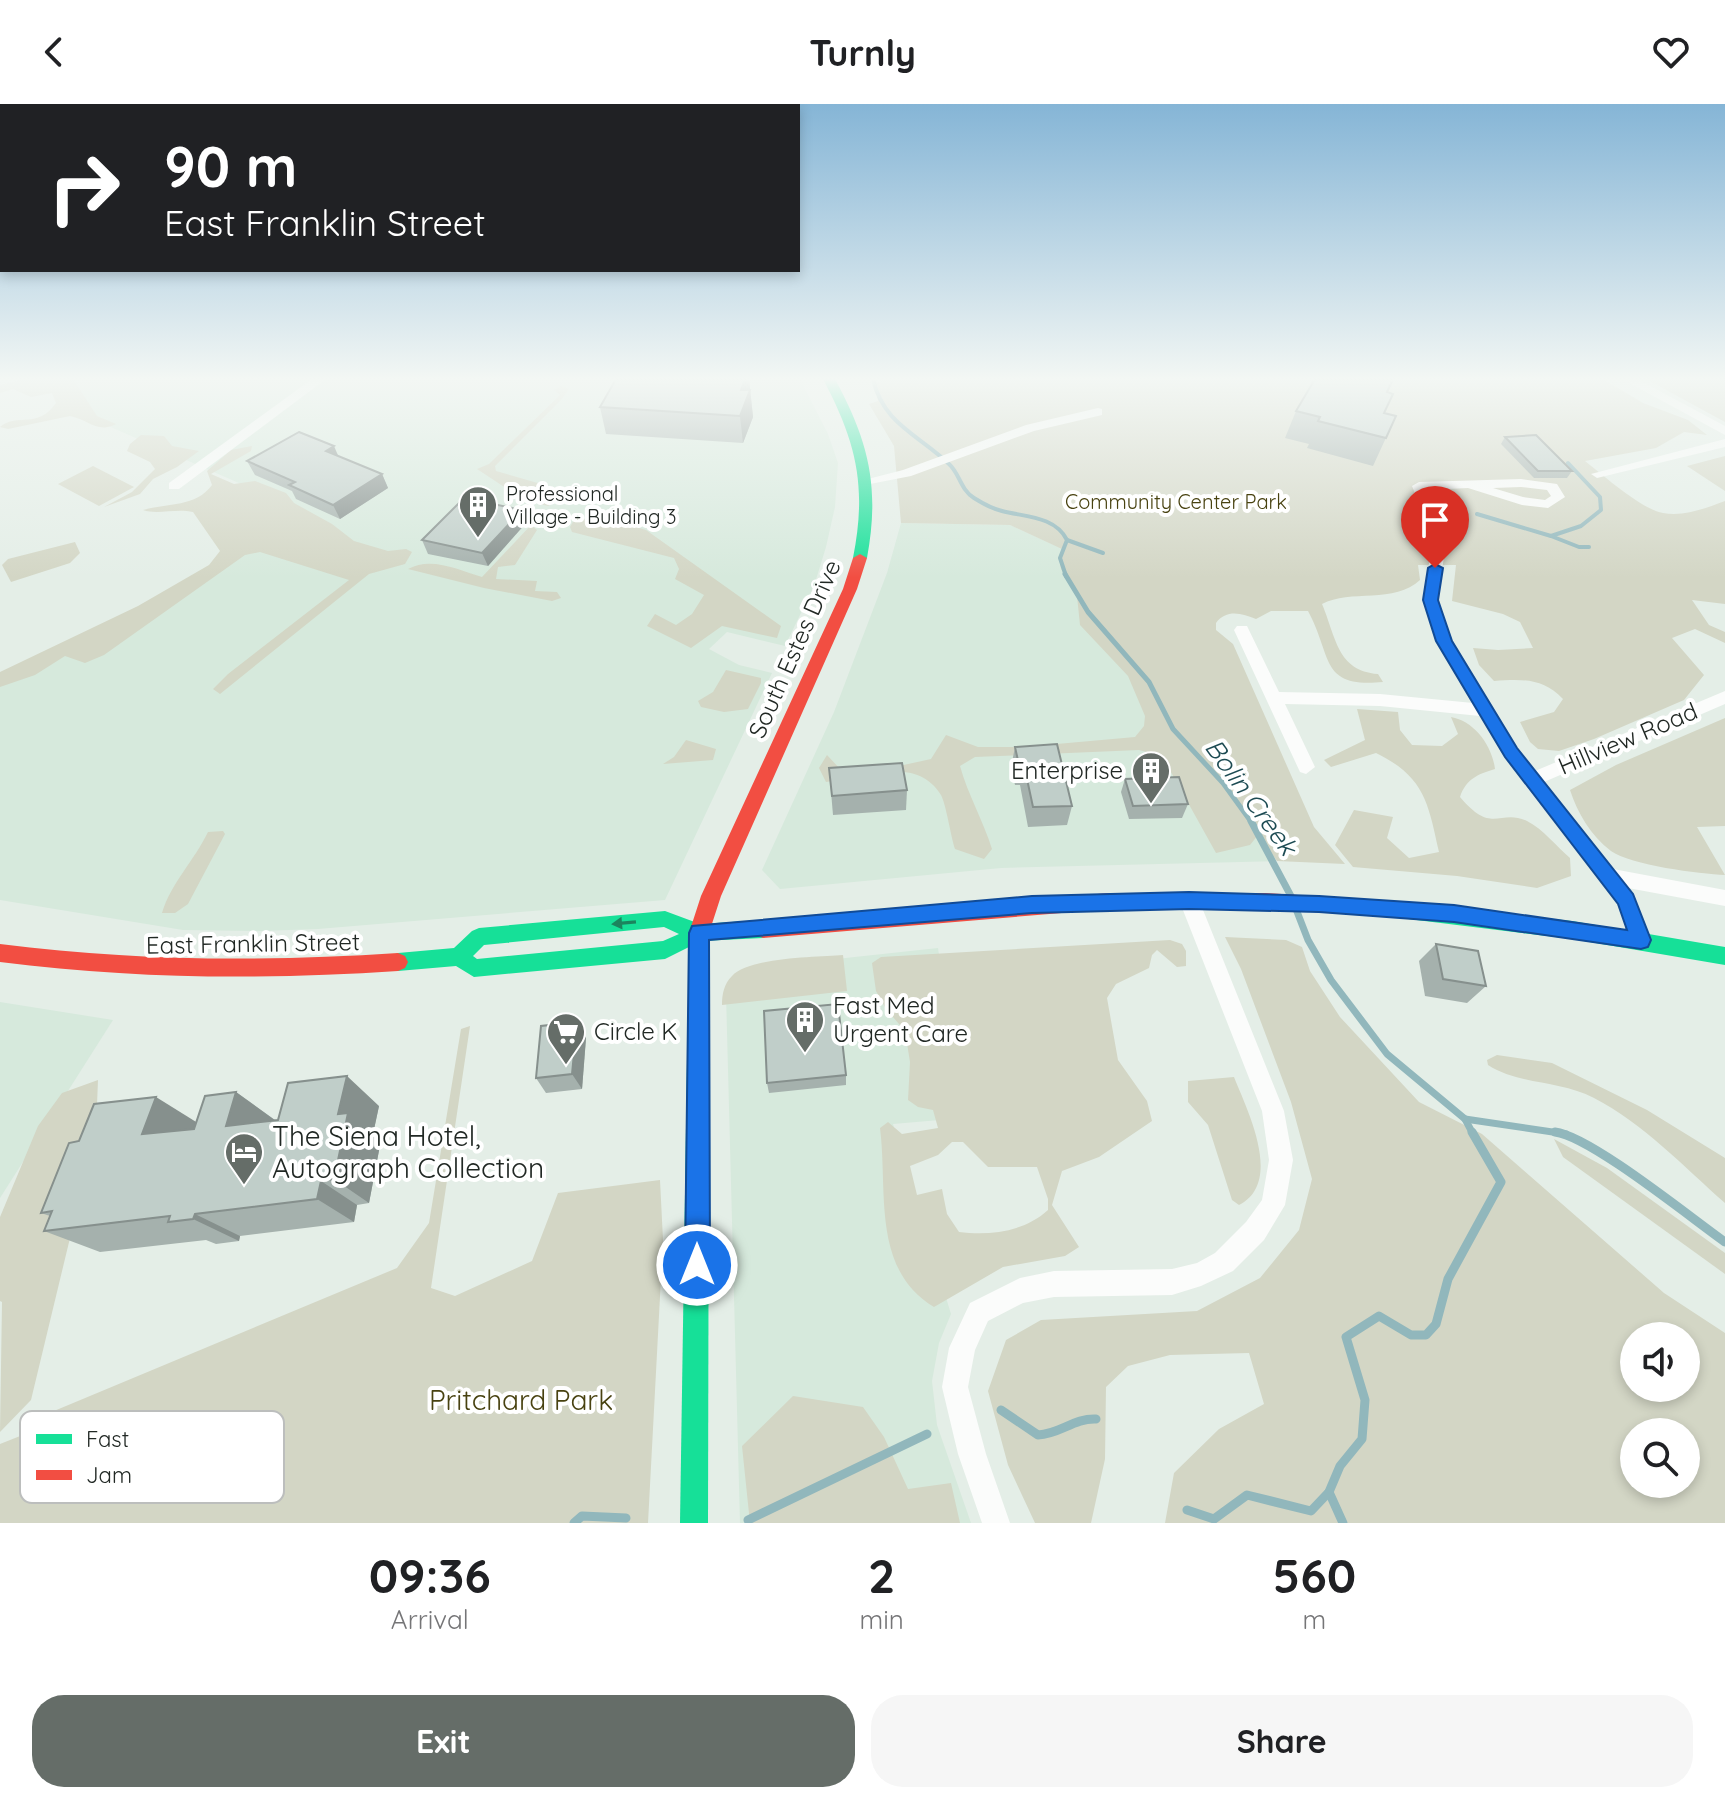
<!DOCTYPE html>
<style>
:root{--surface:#fff;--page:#f6f6f6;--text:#202124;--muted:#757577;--accent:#656d68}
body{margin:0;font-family:Quicksand,sans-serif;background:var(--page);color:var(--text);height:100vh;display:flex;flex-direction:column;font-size:30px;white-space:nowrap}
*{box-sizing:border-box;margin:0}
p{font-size:26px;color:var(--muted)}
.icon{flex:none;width:44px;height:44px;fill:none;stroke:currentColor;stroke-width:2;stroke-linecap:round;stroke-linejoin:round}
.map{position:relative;height:1419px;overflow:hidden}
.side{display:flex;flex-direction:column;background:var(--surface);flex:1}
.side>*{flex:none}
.banner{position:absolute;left:0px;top:0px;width:800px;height:168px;box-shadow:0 4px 12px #0003;background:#202124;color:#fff;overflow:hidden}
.fabs{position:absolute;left:1620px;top:1218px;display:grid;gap:16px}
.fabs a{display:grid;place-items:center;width:80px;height:80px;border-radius:50%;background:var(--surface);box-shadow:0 4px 12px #0003;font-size:40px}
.pin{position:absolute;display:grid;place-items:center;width:68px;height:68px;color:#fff;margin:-82px -34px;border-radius:50% 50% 50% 0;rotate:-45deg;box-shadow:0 0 8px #0007}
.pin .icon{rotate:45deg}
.me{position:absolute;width:88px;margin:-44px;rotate:0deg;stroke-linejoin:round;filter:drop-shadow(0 0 6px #0008)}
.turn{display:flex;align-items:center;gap:28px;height:168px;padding:0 32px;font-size:36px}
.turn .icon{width:104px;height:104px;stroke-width:2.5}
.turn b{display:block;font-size:56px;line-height:68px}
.eta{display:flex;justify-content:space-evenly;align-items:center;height:136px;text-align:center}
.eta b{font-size:48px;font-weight:800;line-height:56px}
.primary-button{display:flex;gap:16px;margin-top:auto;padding:16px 32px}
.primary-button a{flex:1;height:92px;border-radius:32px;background:var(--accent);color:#fff;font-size:32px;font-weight:800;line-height:92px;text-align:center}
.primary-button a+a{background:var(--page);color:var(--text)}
header{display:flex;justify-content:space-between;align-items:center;height:104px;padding:0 32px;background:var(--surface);font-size:36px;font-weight:800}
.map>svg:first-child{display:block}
.built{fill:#d6e9dc}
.green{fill:#d3d6c5;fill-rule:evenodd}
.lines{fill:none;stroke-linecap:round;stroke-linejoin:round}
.stream-far3{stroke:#91b7bc;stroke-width:4}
.stream-far2{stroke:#91b7bc;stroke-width:5}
.stream-far1{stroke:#91b7bc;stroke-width:7}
.stream{stroke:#91b7bc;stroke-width:9}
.street{fill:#fbfcfb;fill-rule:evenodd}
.fast{fill:#16e098;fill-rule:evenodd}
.jam{fill:#f24e42;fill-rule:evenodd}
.wall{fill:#a5b1ad}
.shaded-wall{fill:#86908d}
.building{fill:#c0cec9;stroke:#86908d;stroke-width:2}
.oneway{fill:#1c845e}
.route{fill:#1a73e8;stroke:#114b97;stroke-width:2}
.labels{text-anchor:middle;stroke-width:8;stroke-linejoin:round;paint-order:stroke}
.far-poi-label{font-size:20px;fill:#212824;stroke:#fff;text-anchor:start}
.far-park-label{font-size:20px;fill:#484210;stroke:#fff}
.street-label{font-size:24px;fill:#212824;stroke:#fff}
.poi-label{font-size:24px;fill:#212824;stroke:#fff;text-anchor:start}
.water-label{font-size:26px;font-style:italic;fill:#1d4b53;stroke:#fff}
.near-poi-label{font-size:28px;fill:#212824;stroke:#fff;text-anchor:start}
.near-park-label{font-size:28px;fill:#484210;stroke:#fff}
.key{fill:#fff;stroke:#bcbebd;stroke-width:2}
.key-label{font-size:22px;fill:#212824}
</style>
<header><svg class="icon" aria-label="back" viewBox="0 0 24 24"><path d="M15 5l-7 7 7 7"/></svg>Turnly<svg class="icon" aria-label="heart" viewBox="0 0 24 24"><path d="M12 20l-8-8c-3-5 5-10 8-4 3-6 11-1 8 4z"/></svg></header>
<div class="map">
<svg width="1725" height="1419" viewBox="0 0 1725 1419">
<rect width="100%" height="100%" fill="#e4eee7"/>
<g class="built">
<path d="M68,275h732l28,55 10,29 -3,44 -9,40 -12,39 -29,60 -58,-14 -18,17 30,16 33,8 -107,227 -347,29 -58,2 -77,-1 -183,-30v-221l234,-123 46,-55 -190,-83z"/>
<path d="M901,419l109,2 53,24 214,312 -276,7 -221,21 -18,-19 72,-158 53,-139z"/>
<path d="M938,844l25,170 -70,6 58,190 -12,29 -7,38 5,44 34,98h-231l-14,-529 35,-27z"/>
<path d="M0,898l113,18 -113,178z"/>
</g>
<g class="green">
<path d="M24,275h49l24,37 19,8c-18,10 -29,-5 -46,-8l-62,13 -8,-2c18,-15 37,3 56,-24l-4,-10 -21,4 -18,-8 -13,4v-8z"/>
<path d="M878,275h725l40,24 45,17 19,15 -23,-3 -28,16 -71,13c18,14 56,48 78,52 21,4 43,-5 62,-12v103l-33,-4 17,25 16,7v11l-30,-14 -23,9 32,37 -20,25 -90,39 -35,12 -21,-2 -8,-7 -10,-20 34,-10 9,-13c-20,-21 -41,-20 -69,-18l-15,-16 -6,-17 25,2 35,-2 -13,-26 -17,-8 -51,-13 4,-36h-38l2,15c-25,24 -70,9 -98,24 14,33 15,67 56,70l5,8c-64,6 -50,-25 -75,-71h-37l-15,8c-14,-6 -30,-10 -40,4v7l17,14 81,183 31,37 -68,-3 -19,-26 -8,10 -34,8 -54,-97 -23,-6 -164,7 -15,9c8,29 23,54 32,83l-8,10 -29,-10c-4,-12 -9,-45 -14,-54 -24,-40 -77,-19 -115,-13l-7,-14 8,-13 14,15 58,-4 32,-7 15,-24 32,12h45l112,-10 9,-11 1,-10 -17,-40 -48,-51 -3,-29 -16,-27 -2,-11 3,-9 -52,-24 -109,-2 -7,-77 -25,-42 9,-3 -2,-18 5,-1z"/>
<path d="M1646,275h79v43z"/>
<path d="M561,282l8,3 -8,11 -66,66 1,5 66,19 12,-2 -26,18 -24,-6 -47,-31 12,-5 71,-69 -6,-5z"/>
<path d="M141,331l23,1 8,10 27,5 -22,16 -24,12 -13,15 -36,13 28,-15 23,-23 -5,-7 -23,-11 3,-7z"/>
<path d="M252,342l-1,5 -40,23 23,10 21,-3 31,12 8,10 38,21 22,17 34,10 18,-2 6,3 -7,12 -36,10 -149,120 -7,-5 15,-15 121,-94 -89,-28 -15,3 -141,100 -19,8 -20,-7 -30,19 -35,12v-15l138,-66 71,-41 11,-14 -27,-39c-17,-4 -35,3 -50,-2 25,-7 53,-3 69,-25l-5,-14 24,-21z"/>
<path d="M1725,352v35l-38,-25z"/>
<path d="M93,362l41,21 -35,19 -41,-22z"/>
<path d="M575,414l51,6 20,6 135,96 -4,12 -55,-12 -31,22 -44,-22 8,-12 21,11 16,-11 12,-19 -29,-16 4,-10 -5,-11 -102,-26 -2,-5z"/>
<path d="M531,421l6,5 -22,35 -17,2 -2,12 41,2 -2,10 22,1 4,6 -9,3 -68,-13 -76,-19c23,-13 51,1 74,8z"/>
<path d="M75,438l5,11 -10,10 -59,19 -9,-17 6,-6z"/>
<path d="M726,566l35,8v5l-13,26 -24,3 -23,-5 -3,-6 15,-9z"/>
<path d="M1357,605l41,3 2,18 12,15 30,1 16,-12 -7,-17c23,4 41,28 44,52 -17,5 -29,10 -35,28 33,39 39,11 67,24 16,8 30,26 43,37l1,18 -34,12 -80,-12 -104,-9 -18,-22 19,-35 39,7 -6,21 22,20 30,-6c-11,-49 -14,-75 -63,-99l-45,14 -7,-7 41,-20z"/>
<path d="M1725,614v108l-28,1 28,48c-25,-1 -95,-10 -114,-24 -20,-15 -34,-39 -41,-61l46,-25z"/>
<path d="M686,636l30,9 -3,11 -50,4 11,-7z"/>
<path d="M223,727l2,3 -37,70 -13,9h-13c9,-30 32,-52 46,-81z"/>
<path d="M1225,833l61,3 16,7 8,24 30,46 79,85 63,32 182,159 61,40v190h-560l9,-50 45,-44 45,-25 -15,-51 -79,2 -42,11 -22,21 -1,72 -14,64h-56l-27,-58 -20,-74 18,-51 35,-20 156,-9 63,-33 39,-48 13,-51 -21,-77 -50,-133zM1686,1232v52h-52v-52zM1686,1328v52h-52v-52z"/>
<path d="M1170,836l12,4 4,7v15l-9,1 -20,-17 -5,5 -3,13 -33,16 -9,14 11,62 29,41 5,20 -53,36 -37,14 -10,34 27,42 -14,9 -62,11 -69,40c-63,-38 -46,-116 -54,-179l8,-6 14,12 36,-6 -5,-18 -15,-3 -10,-7 2,-38 -5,-31 -19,-22 -10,-18 -4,-28 9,-6zM952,1038h11l25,25h49l11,32v11c-24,22 -59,26 -89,22l-12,-18 -5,-25 -25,6 -7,-29 28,-11z"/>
<path d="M843,851l4,36 -125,14c0,-11 2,-21 10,-29 17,-19 86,-19 111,-21z"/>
<path d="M470,922l-39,262 24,8 77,-35 26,-68 102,-13 3,60 -15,283h-648v-79l63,-25 -21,-3 355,-148 32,-45 32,-194z"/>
<path d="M1497,951l55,8 95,47 78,48v45c-41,-36 -82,-80 -131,-105 -34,-18 -75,-13 -106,-33l-1,-5z"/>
<path d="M1234,973c13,33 50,105 5,128l-7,-5 -24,-75 -20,-23v-21z"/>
<path d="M98,976l-2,50 -65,270 -31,32 2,-130 -2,-1v-84l38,-91 24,-33z"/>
<path d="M1554,1035l53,29 118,85v21l-162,-117z"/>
<path d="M793,1292l70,11 21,30 24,52 43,-6 9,40h-210l-8,-77z"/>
</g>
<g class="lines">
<g class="stream-far3">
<path d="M873,275c10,45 46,56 76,85 11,10 11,25 25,34 8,5 19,11 28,13 23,6 53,5 65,29l-7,18 6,18"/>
<path d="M1477,410l74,22 30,-10 20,-16 -1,-13 -32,-34"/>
<path d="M1551,432l28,11h10"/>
<path d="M1067,436l36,13"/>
</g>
<path class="stream-far2" d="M1065,470l23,38 61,70 24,47 50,54 29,40"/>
<g class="stream-far1">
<path d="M1251,717l41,77"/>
<path d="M1296,805l12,31 23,40 56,74 78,65 101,15"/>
<path d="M1465,1015l8,15"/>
</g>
<g class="stream">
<path d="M1555,1028c35,4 136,86 170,110"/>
<path d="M1001,1306l37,25c22,-1 36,-17 58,-16"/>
<path d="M1329,1388l14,31"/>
<path d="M1187,1406l27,9 33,-24 64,16 18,-19 11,-26 22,-27 3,-39 -19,-63 33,-21 32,19h15l10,-11 12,-45 53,-97 -29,-50"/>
<path d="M748,1416l179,-86"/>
<path d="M574,1419l8,-7 44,2"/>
</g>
<g class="street">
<path d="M312,275h14l-147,110h-10v-6z"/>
<path d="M1622,275h15l88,47v9z"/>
<path d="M1098,304l4,1v6l-68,16 -123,45 -41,8 -6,-4 39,-10 123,-45z"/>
<path d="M1725,335v8l-128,31 -6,-4z"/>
<path d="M1521,375l36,5 8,13 -17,11 -26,-3 -54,-17 -41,2 20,49 -10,61 15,41 65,107 18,23 190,-80v13l-181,78 69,87 112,21v16l-97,-18 8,12 15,40 -3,6 -7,3 -7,-3 -16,-42 -93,-119 -45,-69 -100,-10 -95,-2 30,63 -9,7 -6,-2 -66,-142 3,-4h10l32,66 101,2 93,9 -37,-62 -13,-41 10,-61 -21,-53 7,-4zM1521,383l26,3 4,6 -6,4 -22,-3 -30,-9z"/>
<path d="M1189,788l7,2 3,6 85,211 9,49 -8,45 -21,35 -31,31 -32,15 -29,9 -118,2 -31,6 -35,18 -13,29 -7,37 18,67 24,69h-28l-24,-69 -16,-67 7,-39 21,-45 50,-25 34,-7 118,-2 25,-6 18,-10 31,-31 16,-22 7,-40 -7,-49 -83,-211 3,-6z"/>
</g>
<g class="fast">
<path d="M823,275h12c34,63 45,108 32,179l-7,4 -7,-4c14,-71 4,-115 -30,-179z"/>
<path d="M1392,797l180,20 153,26v18l-153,-26 -180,-22 -7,-2 -3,-6 3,-6z"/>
<path d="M665,807l35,13 63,-4 7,3 3,6 -3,6 -7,3 -62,3 -36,18 -191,18 -18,-11 -58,5 -7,-3 -3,-6 3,-6 7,-3 56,-5 18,-17 7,-3zM664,823l15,7 -16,7 -186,18 -4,-3 11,-11z"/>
<path d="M698,948l8,3 3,7 -1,461h-28l7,-461 3,-7z"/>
</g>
<g class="jam">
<path d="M860,450l7,4 -10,31 -136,307 -12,37v129l-3,7 -8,3 -8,-3 -3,-7 2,-129 12,-37 142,-307 10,-31z"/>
<path d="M1110,789h156l126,8 7,2 3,6 -3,6 -7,2 -126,-8h-156l-347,29 -7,-3 -3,-6 3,-6 7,-3z"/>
<path d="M0,840c133,17 264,18 398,9l7,3 3,6 -3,6 -7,3c-134,9 -265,8 -398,-9z"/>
</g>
</g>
<g class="wall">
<path d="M749,275l4,38 -10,26 -137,-9 -6,-27z"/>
<path d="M1387,288l-3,21 12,3 -23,50 -66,-18 2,-4 -24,-6 11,-27z"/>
<path d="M1505,333l67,34 -5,7h-33l-33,-34z"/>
<path d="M338,352l44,18 6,14 -48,31 -44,-20 -4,-8 -37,-16 -8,-14z"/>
<path d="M522,406l4,13 -38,43 -60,-12 -6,-14z"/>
<path d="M1015,643l57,59 -5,19 -39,2 -8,-42h-5l-4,-18z"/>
<path d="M829,664l78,22 -1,20 -73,5z"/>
<path d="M1125,675l63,25 -6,14 -53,1 -8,-27z"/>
<path d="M1436,840l50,42 -19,17 -42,-7 -6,-35z"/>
<path d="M586,934l-4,51 -36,4 -10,-15z"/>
<path d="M846,971v10l-77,8 -2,-10z"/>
<path d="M236,988l39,28 104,-14 -6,28 8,6 -12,63 -12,2 -3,17 -114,14 -1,5 -23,3 -10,-4 -106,12 -56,-21 6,-15 -9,-3 155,-91z"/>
</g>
<g class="shaded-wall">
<path d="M745,275h4l4,38 -10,26 -3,-27 1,-26z"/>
<path d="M334,342l6,14 -14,-9z"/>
<path d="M382,370l6,14 -48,31 -7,-14z"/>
<path d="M522,406l4,13 -38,43 -6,-13z"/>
<path d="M577,918l9,16 -4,51 -10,-15z"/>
<path d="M347,972l32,30 -6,28 8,6 -12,63 -35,-24 4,-65z"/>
<path d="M236,988l40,29 -50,5z"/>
<path d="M156,993l45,28 -12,36 -47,-27z"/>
<path d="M321,1077l36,24 -3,17 -37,-23z"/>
<path d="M195,1110l45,22 -1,5 -46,-22z"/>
</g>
<g class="building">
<path d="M616,275h129l-4,11h9l-10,26 -140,-9z"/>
<path d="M1315,275h78l-6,13 6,2 -9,19 12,3 -10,22 -68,-17 2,-4 -24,-6z"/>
<path d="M299,328l35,14 -8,5 56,23 -49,31 -44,-20 6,-3 -48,-21z"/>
<path d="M1536,331l36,36h-34l-33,-34z"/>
<path d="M464,394l58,12 -40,43 -60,-13z"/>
<path d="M1057,640l15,62 -39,1 -9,-42h-5l-4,-18z"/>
<path d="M902,659l5,27 -75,6 -3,-28z"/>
<path d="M1179,673l9,27 -55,2 -8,-27z"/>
<path d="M1436,840l42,7 8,35 -43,-7z"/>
<path d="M838,900l8,71 -79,8 -3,-72z"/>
<path d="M577,918l-5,52 -36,4 5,-52z"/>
<path d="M347,972l-9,38 10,-1 -14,66 -13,2 -4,18 -122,15 -2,5 -25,3 2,-6 -126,15 8,-20 -11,2 28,-70 10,-2 15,-37 62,-7 -14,37 52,-5 11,-33 31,-4 -10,34 52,-6 10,-37z"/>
</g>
<defs><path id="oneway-solid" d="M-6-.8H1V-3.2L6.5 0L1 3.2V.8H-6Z" transform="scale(2)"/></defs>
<use class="oneway" href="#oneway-solid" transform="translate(624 819) rotate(175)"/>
<linearGradient id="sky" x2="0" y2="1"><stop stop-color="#85b5d6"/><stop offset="0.58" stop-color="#f3f7f4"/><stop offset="1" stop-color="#f3f7f4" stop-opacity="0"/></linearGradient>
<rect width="1725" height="474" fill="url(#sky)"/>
<path class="route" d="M1435,460l8,4 -5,32 14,41 65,107 116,146 18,46 -3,7 -7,2 -187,-27 -135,-10 -130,-3 -157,4 -323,27 1,325 -4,8 -9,4 -8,-4 -4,-8 4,-332 3,-7 340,-30 157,-4 130,4 135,9 173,25 -9,-26 -113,-147 -69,-116 -13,-41 5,-32z"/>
<defs>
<symbol id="building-pin" viewBox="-11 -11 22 30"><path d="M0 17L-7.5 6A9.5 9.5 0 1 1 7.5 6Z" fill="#656d68" stroke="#fff"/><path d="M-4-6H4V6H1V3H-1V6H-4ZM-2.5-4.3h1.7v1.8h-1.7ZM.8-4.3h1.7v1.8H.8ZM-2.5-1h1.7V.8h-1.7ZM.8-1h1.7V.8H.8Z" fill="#fff"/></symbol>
<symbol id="supermarket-pin" viewBox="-11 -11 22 30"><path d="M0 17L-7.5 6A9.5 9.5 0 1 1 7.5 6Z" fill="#656d68" stroke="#fff"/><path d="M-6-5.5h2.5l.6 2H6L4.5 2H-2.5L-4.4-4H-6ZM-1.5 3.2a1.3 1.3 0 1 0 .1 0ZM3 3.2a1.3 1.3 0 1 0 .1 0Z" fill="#fff"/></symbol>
<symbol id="hotel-pin" viewBox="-11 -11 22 30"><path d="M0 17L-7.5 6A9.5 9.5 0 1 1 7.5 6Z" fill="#656d68" stroke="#fff"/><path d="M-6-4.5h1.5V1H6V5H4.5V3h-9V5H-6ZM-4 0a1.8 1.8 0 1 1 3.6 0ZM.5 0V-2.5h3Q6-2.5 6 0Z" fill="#fff"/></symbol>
</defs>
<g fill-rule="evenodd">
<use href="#building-pin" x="456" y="379" width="44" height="60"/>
<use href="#building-pin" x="1129" y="645" width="44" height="60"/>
<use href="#building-pin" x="783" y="894" width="44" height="60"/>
<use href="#supermarket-pin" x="544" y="906" width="44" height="60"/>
<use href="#hotel-pin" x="222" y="1026" width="44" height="60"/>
</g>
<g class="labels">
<g class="far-poi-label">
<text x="506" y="397">Professional<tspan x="506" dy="23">Village - Building 3</tspan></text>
</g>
<g class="far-park-label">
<text x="1176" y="405">Community Center Park</text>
</g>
<g class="street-label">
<text transform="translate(795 545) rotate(-66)" y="8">South Estes Drive</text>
<text transform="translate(1628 635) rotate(-23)" y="8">Hillview Road</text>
<text transform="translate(253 840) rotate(-1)" y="8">East Franklin Street</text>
</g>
<g class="poi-label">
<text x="1123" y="675" text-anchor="end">Enterprise</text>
<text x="833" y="910">Fast Med<tspan x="833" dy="28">Urgent Care</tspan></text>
<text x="594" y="936">Circle K</text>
</g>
<g class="water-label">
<text transform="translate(1251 693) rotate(54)" y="9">Bolin Creek</text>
</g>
<g class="near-poi-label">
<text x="272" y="1042">The Siena Hotel,<tspan x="272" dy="32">Autograph Collection</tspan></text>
</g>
<g class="near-park-label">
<text x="521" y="1306">Pritchard Park</text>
</g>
</g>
<rect x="20" y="1307" width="264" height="92" rx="12" class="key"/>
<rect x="36" y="1330" width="36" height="10" fill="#16e098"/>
<rect x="36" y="1366" width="36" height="10" fill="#f24e42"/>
<g class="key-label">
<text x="86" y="1343">Fast</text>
<text x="86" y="1379">Jam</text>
</g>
</svg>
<div class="fabs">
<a><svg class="icon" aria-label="sound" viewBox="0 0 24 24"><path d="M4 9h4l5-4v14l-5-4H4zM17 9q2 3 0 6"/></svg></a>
<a><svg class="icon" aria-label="search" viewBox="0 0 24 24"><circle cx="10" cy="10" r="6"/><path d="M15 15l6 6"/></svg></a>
</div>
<div class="pin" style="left:1435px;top:464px;background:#d93025"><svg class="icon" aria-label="arrive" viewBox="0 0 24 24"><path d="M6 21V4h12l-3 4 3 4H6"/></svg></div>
<svg class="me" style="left:697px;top:1161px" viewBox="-20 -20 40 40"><circle r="17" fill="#1a73e8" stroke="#fff" stroke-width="3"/><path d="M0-11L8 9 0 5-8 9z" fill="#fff"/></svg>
<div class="banner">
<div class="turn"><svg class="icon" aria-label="right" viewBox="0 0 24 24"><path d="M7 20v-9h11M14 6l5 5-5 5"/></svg><div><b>90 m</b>East Franklin Street</div></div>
</div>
</div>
<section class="side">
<div class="eta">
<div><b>09:36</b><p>Arrival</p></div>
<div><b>2</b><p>min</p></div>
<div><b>560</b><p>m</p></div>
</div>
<div class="primary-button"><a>Exit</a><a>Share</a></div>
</section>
